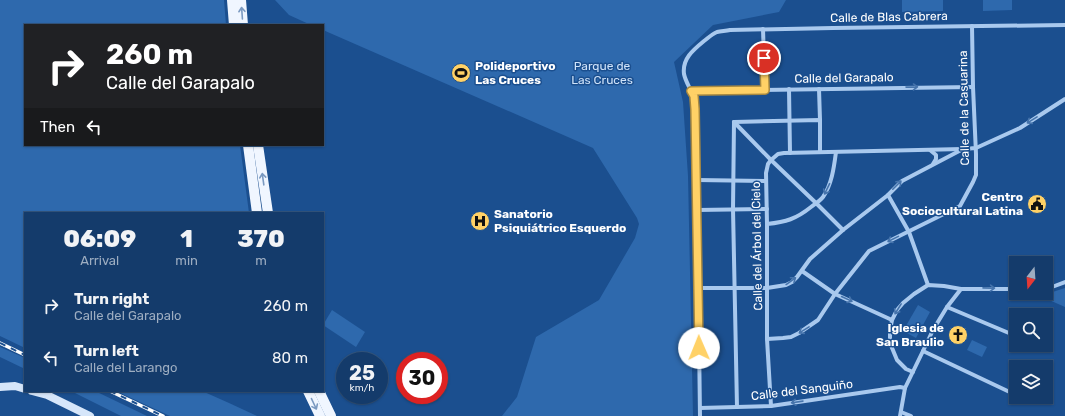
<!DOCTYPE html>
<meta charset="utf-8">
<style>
:root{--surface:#143b6b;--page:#214673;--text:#f1f3f6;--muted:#9dadc1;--line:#33557e}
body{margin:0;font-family:Rubik,sans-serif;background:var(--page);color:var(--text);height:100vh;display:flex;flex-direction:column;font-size:15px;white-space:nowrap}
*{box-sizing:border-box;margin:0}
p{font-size:13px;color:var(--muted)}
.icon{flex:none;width:22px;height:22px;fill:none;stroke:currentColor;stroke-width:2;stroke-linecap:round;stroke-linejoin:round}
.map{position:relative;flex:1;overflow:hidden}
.details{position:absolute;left:24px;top:212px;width:300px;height:180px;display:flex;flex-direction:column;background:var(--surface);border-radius:0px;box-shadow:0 1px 3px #0004,0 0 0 1px var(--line)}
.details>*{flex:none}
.top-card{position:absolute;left:24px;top:24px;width:300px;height:122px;border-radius:0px;box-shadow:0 1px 3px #0004,0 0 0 1px var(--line);background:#202124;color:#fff;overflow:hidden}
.needle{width:26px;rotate:197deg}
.controls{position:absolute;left:1009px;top:256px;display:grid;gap:8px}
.controls a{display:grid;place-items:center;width:44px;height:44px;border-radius:0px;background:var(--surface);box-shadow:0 1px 3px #0004,0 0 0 1px var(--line);font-size:20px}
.speed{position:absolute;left:336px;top:352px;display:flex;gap:8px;font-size:20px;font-weight:700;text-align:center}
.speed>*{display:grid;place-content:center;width:52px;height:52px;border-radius:50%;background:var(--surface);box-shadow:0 1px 3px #0004,0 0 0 1px var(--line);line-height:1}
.speed small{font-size:10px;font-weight:400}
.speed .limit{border:6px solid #d22;background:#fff;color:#111}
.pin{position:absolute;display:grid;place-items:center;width:34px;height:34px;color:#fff;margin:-17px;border:2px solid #fff;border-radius:50%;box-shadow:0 1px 4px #0007}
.me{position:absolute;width:44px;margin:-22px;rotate:359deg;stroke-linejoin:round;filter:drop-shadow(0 0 3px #0008)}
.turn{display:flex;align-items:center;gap:14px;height:84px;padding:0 16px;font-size:18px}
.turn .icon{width:52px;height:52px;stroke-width:2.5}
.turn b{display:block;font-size:28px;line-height:34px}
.then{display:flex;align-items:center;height:38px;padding:0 16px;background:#0003;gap:8px;font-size:15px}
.eta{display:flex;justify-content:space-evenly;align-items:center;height:68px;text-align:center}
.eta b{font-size:24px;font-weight:800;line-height:28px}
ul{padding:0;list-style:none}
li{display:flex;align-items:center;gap:12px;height:52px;padding:0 16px}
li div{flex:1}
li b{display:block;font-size:15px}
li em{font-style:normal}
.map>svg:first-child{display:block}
.green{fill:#2e69ad}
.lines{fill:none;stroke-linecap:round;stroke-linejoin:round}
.street{stroke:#a9c9ee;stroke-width:4}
.secondary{stroke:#d6e6fa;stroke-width:8}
.primary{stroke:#f0f6ff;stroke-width:10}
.rail-casing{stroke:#fff;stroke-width:3.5}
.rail{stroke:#1b4f8f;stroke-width:2;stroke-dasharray:6;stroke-linecap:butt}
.oneway{stroke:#7b9ac1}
.oneway2{stroke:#4674ac}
.route-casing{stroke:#a68842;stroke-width:10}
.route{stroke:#ffd166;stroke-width:7}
.labels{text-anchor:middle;stroke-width:3;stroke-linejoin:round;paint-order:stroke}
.street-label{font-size:12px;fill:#fff;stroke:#1b4f8f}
.poi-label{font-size:12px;font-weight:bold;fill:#fff;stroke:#1b4f8f;text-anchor:start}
.park-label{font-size:12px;fill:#cfe3fa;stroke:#1b4f8f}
</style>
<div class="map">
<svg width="1065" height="416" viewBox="0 0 1065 416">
<rect width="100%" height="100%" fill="#1b4f8f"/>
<g class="green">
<path d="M0,0h224l2,25h-201v120h215l9,68h-224v135l-25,-12z"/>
<path d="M275,0h511l-7,12 -66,13 -39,37 9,40 5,74 5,240h-191l15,-19 19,-60 63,-37 36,-62 4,-14 -2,-6 -44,-70 -270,-118v-5h-12l-22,-10z"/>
<path d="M902,0h41v11l-41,1z"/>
<path d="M983,0h29v10l-29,1z"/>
<path d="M1065,288v19l-25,-11z"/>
<path d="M918,305l12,7 -14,26 -13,-7z"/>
<path d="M332,310l33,22 -9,15 -33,-22z"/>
<path d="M972,340l15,7 -5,10 -15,-7z"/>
<path d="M0,347l25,11v11l-25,-12z"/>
<path d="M71,391h24l52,25h-26z"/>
<path d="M116,391h86l27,12 28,13h-87z"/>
</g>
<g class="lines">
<g class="street">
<path d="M763,29l2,61"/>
<path d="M789,89l1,64"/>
<path d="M819,89l1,31"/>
<path d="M691,91l282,-4"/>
<path d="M734,122l-1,87 4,198"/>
<path d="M734,122l37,38 45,43 27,27"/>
<path d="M734,122l86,-2v32"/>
<path d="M930,150l6,5v4l-3,5"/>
<path d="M697,180l69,1"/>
<path d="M888,195l21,37 19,53"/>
<path d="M697,210l70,-1"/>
<path d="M767,224c19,-2 29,-5 44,-17 4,-3 9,-6 12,-10 9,-13 11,-30 13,-45"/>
<path d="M802,271l33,23 57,26"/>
<path d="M698,288h69l19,-3 6,-3 5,-5 13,-18 33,-29 45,-35 14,-14 61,-32 13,-1 44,-20 45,-29"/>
<path d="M1046,288l6,-1 13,-5"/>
<path d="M947,307l69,29"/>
<path d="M767,339l16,-1 8,-1 8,-4 19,-13 17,-26 34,-43 91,-45 13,-24 3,-7v-21l-3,-67 -1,-61"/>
<path d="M923,351l93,44"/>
<path d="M913,372l-7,-3 -9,-9 -7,-17v-12l2,-11 5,-10 6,-7 11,-9 14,-9 16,1 17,3h55"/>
<path d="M1020,397h1"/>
<path d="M771,406l-4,-67v-115l-1,-51 2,-9 3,-4 7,-6 6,-1 179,-4"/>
<path d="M700,408l71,-2 129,-19 5,1"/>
<path d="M901,412l10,4"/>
<path d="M700,416l-3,-236 -3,-79c-1,-10 -8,-17 -10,-27 -2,-15 9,-24 20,-33 4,-3 8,-7 13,-9 4,-1 8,-1 13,-2l103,-2 232,-3"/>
<path d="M900,416l5,-28 18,-37 10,-21 14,-23 14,-18"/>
</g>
<g class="secondary">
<path d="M0,387l15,-1 10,3"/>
<path d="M32,391l15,4 43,21"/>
</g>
<g class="primary">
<path d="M232,0l2,25"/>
<path d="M241,0l2,25"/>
<path d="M248,145l9,68"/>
<path d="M258,145l10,68"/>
<path d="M308,391l12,25"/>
<path d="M319,391l12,25"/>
</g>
<defs>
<g id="rail">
<path d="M0,343l25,12"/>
<path d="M110,391l53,25"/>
</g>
</defs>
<use href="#rail" class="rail-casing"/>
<use href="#rail" class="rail"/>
</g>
<defs><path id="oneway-shaft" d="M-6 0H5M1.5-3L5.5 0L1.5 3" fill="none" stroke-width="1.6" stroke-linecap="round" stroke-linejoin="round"/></defs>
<g class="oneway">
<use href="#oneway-shaft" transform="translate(242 13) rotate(-94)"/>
<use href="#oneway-shaft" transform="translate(263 179) rotate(-98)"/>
<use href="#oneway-shaft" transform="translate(314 404) rotate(65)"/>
</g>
<g class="oneway2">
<use href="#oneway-shaft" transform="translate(912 87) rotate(-1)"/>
<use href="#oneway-shaft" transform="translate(1032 120) rotate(148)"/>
<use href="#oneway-shaft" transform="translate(897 185) rotate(-45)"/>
<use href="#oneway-shaft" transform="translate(827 189) rotate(116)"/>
<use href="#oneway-shaft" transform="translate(893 239) rotate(154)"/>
<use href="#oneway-shaft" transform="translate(791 281) rotate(-36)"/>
<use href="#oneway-shaft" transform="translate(989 288) rotate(1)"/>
<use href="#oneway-shaft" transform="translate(847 299) rotate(25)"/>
<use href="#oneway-shaft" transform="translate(898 309) rotate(122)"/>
<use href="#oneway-shaft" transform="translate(804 330) rotate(148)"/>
<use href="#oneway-shaft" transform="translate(797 402) rotate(172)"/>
</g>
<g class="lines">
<defs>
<path id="route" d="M699,348l-4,-239 -1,-13 -3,-5 74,-1 -1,-32"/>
</defs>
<use href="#route" class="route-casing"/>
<use href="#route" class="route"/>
</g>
<defs>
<symbol id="stadium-disc" viewBox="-11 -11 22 22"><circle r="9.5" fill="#ffd166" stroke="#1b4f8f"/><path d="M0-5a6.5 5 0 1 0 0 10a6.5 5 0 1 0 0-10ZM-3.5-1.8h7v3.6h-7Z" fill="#111"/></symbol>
<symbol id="civic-disc" viewBox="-11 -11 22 22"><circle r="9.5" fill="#ffd166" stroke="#1b4f8f"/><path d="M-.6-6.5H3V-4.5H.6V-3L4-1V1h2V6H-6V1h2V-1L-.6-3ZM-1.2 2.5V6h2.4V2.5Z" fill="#111"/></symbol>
<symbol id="hospital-disc" viewBox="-11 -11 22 22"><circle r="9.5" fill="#ffd166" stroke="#1b4f8f"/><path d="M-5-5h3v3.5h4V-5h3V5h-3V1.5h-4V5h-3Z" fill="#111"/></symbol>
<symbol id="church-disc" viewBox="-11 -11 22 22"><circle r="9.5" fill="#ffd166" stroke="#1b4f8f"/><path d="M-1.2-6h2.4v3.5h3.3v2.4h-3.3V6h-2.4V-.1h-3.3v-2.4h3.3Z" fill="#111"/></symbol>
</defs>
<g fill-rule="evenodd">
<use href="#stadium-disc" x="450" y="62" width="22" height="22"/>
<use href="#civic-disc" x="1026" y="193" width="22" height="22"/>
<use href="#hospital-disc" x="469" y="210" width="22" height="22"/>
<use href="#church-disc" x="947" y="324" width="22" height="22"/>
</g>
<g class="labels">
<g class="street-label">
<text transform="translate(889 17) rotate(-1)" y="4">Calle de Blas Cabrera</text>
<text transform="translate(844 78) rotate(-1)" y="4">Calle del Garapalo</text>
<text transform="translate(964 108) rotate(-91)" y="4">Calle de la Casuarina</text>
<text transform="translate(757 246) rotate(-91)" y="4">Calle del Árbol del Cielo</text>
<text transform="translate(802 390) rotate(-7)" y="4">Calle del Sanguiño</text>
</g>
<g class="poi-label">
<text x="475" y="70">Polideportivo<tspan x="475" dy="14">Las Cruces</tspan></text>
<text x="1023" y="201" text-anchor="end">Centro<tspan x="1023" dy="14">Sociocultural Latina</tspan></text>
<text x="494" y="218">Sanatorio<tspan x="494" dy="14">Psiquiátrico Esquerdo</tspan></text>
<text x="944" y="332" text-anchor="end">Iglesia de<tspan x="944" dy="14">San Braulio</tspan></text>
</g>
<g class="park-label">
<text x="602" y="70">Parque de<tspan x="602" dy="14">Las Cruces</tspan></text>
</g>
</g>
</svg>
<div class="controls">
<a><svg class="needle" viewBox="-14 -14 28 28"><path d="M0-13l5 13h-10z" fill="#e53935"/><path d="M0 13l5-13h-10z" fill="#9dadc1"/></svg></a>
<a><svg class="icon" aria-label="search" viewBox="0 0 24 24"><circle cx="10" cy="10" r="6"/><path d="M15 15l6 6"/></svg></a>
<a><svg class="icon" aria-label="layers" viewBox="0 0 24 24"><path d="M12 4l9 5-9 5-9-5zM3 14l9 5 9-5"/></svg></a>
</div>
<div class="speed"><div>25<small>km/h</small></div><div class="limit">30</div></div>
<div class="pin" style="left:764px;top:58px;background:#d93025"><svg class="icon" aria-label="arrive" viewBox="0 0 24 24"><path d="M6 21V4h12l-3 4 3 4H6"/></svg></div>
<svg class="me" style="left:699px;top:348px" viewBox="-20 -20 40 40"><circle r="19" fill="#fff"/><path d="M0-13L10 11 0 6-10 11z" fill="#ffd166"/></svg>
<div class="top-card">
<div class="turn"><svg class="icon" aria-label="right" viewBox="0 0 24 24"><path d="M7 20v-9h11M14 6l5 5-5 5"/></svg><div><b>260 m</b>Calle del Garapalo</div></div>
<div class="then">Then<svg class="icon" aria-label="left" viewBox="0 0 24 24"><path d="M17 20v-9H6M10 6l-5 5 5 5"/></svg></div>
</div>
<section class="details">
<div class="eta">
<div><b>06:09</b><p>Arrival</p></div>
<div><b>1</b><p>min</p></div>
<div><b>370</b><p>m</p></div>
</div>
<ul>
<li><svg class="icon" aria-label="right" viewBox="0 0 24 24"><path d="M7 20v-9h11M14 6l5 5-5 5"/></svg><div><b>Turn right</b><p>Calle del Garapalo</p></div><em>260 m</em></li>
<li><svg class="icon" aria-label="left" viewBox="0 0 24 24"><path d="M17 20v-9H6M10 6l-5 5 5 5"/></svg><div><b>Turn left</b><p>Calle del Larango</p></div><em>80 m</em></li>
</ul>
</section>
</div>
